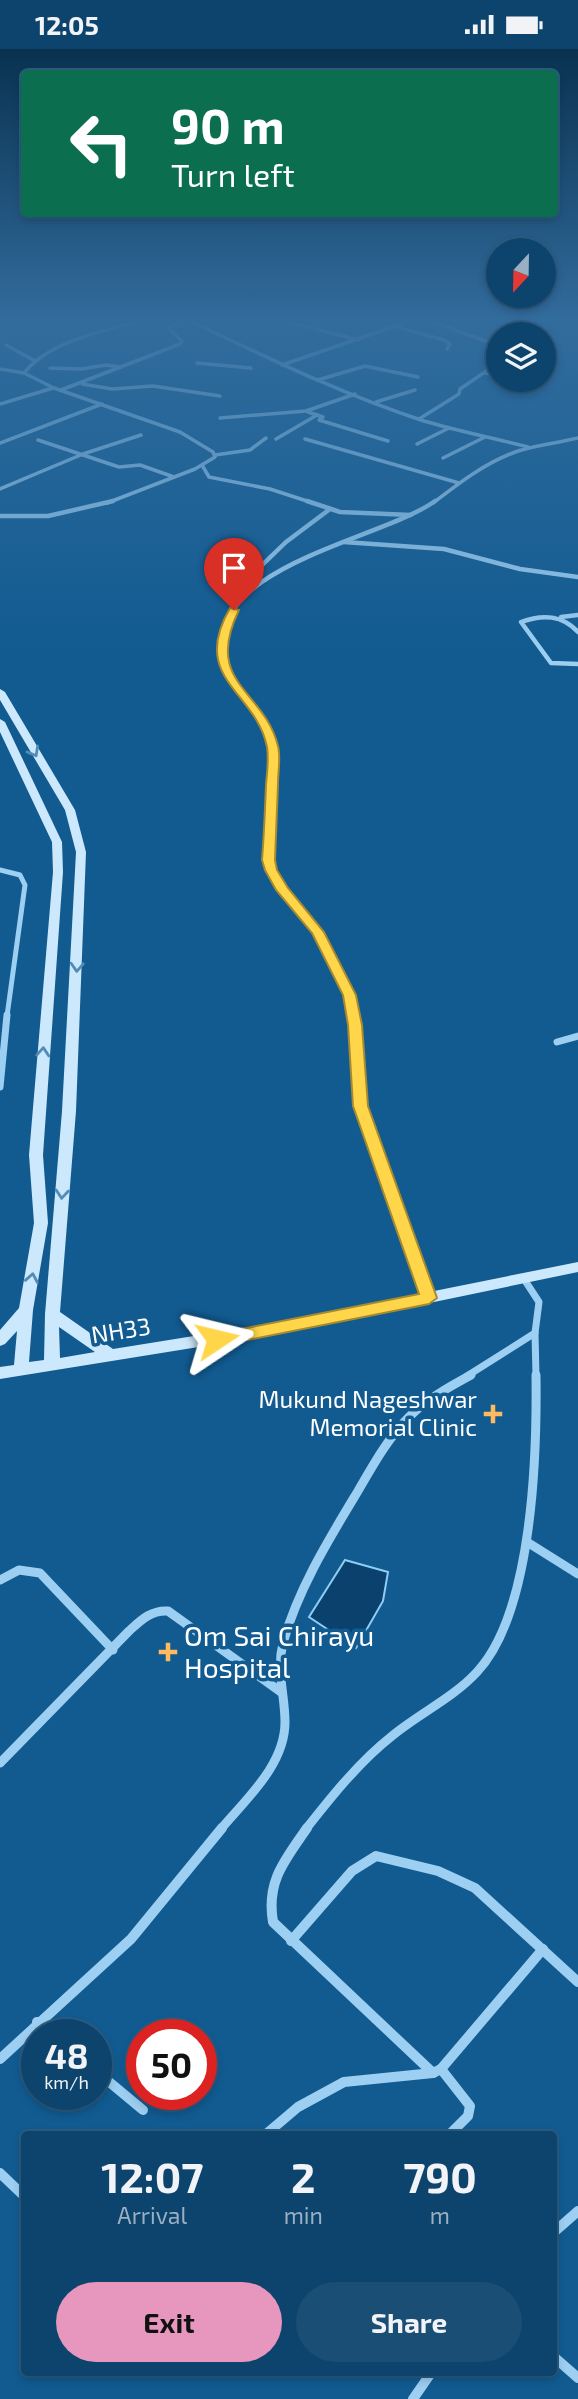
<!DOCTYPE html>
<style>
:root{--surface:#0d446d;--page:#1b4e75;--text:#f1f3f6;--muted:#9ab0c2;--line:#2d5c80;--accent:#e797bd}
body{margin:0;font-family:"Exo 2",sans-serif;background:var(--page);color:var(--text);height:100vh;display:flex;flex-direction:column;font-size:26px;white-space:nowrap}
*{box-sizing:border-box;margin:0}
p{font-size:23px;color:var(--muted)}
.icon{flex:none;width:38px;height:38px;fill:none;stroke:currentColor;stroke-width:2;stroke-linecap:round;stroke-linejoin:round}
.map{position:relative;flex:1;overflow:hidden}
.side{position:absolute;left:21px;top:2082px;width:536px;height:245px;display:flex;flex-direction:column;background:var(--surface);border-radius:7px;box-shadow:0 4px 10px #0003,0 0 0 2px var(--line)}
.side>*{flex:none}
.guide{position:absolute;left:21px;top:21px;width:537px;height:147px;border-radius:7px;box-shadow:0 4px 10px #0003,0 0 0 2px var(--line);background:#0b6e4f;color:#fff;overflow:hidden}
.needle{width:46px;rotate:202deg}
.buttons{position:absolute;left:486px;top:189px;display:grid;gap:14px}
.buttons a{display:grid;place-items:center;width:70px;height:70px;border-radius:50%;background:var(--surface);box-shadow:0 4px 10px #0003,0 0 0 2px var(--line);font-size:35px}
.speed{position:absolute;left:21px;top:1970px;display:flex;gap:14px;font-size:35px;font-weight:700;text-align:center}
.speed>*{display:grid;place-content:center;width:91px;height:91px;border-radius:50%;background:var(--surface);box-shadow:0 4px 10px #0003,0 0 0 2px var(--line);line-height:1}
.speed small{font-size:18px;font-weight:400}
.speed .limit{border:10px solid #d22;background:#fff;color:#111}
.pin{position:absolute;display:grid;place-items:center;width:60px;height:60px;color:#fff;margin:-72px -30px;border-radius:50% 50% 50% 0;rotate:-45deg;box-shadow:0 0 7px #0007}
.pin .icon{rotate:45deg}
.me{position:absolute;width:77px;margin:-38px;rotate:80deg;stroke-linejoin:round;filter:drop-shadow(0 0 5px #0008)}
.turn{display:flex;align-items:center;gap:24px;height:147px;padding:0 35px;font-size:32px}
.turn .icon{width:91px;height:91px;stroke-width:2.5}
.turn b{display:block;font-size:49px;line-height:60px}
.eta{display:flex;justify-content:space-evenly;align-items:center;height:119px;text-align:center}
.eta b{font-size:42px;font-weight:700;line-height:49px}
.cta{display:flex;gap:14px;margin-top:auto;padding:14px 35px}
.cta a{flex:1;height:80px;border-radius:42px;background:var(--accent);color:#111;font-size:28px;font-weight:700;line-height:80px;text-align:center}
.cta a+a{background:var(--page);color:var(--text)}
.status{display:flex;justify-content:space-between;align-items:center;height:49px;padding:0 35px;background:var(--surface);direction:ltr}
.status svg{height:19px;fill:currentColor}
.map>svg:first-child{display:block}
.water{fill:#0a426d;stroke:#8ecdf6;stroke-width:2}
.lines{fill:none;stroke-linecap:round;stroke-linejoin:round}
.street-far5{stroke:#9dcff2;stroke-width:3.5}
.street-far4{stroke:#9dcff2;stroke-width:4.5}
.street-far3{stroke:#9dcff2;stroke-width:5}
.street-far2{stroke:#9dcff2;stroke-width:7}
.street-far1{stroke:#9dcff2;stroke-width:9}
.street{stroke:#9dcff2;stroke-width:10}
.secondary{fill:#cce8fc;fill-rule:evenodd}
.oneway{stroke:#528cb6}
.route{fill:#ffd54a;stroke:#a68a30;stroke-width:2}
.poi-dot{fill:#ffba5e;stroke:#115b91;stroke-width:2.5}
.labels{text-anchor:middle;stroke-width:7;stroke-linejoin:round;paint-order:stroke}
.street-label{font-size:24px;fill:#fff;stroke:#115b91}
.poi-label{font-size:24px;fill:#fff;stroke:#115b91;text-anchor:end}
.near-poi-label{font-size:28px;fill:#fff;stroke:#115b91;text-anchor:start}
</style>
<div class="status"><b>12:05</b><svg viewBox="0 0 49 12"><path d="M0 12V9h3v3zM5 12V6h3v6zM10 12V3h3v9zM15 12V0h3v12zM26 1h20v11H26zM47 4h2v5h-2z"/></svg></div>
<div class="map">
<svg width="578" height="2350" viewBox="0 0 578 2350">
<rect width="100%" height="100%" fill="#115b91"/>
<path class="water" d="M345,1511l43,12 -5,29 -27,47 -47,-31z"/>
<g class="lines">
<g class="street-far5">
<path d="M192,273c76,36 152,73 232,99 34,10 69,17 104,26"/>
<path d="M289,273l69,18"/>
<path d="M433,273l53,19"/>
<path d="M502,273l9,3"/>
<path d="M397,278l47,13 6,4 -3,5"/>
<path d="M6,296l29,16"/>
<path d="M197,314l54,5"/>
<path d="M282,316l125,-43"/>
<path d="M50,319l31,1 25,-4 15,2"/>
<path d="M0,320l24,4"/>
<path d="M485,324l14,2"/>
<path d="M318,331l47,-14 53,11"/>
<path d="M82,335l30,5 41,-3 67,10"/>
<path d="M61,341l119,-46 2,-3 -14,-13 14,-6"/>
<path d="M376,353l39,-12"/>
<path d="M0,355l53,-16"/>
<path d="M308,363l15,5 -4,3 69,21"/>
<path d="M220,369l86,-7 49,-17"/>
<path d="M419,370l40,-25 1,-5 35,-24 1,-15"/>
<path d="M276,390l41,-24"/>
<path d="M305,390l154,44"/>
<path d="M38,391l81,27 21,-2 34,12"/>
<path d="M0,394l102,-39"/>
<path d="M417,395l32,-16"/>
<path d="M215,406l35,-5 16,-12"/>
<path d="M443,409l42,-21"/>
<path d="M202,416l7,12 61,12 43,14"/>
<path d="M0,440l83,-35 58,-19"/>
<path d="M107,454l88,-34 20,-12 -2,-5 -33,-20 -126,-44 -30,-15c25,-31 75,-41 111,-51"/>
<path d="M433,454c26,-20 53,-41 85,-52 19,-6 40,-8 60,-13"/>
</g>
<g class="street-far4">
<path d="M307,452l33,11 71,3"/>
<path d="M0,467h48l65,-15"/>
<path d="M344,493l100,7 76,20 58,8"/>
<path d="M260,534l-7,-6 2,-5 31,-30 44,-33"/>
<path d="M561,568l17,-2"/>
<path d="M578,583c-16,-17 -35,-18 -57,-10l30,41 27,1"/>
<path d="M268,681c-12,-26 -39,-42 -45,-72 -19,-92 158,-118 212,-157"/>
</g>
<g class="street-far3">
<path d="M267,680c18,42 -5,92 3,133 5,29 33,46 48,70 16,25 30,56 35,84"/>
<path d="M0,821l20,5 5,10 -18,131"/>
</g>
<g class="street-far2">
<path d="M353,966l8,91 68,192"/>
<path d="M557,993l21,-6"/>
<path d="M0,1038l7,-72"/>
<path d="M535,1284l1,43"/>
<path d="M467,1327l68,-43 4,-31 -15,-23"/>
</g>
<g class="street-far1">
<path d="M527,1493l51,32"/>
<path d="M0,1531l19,-10 21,3 73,77"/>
<path d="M0,1714l129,-132c12,-11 22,-21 39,-20l113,81"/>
<path d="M221,1780c25,-30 64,-64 64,-107 0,-27 -9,-51 -2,-79 15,-54 46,-104 75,-152 15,-26 30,-53 51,-74 18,-18 40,-30 62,-42"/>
<path d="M306,1780c26,-33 53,-67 86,-93 28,-23 61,-38 85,-64 56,-60 60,-218 59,-297"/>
</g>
<g class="street">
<path d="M307,1779c-22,32 -41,53 -34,94l160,151 8,-4"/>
<path d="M291,1892l61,-70 24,-15 62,15 37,17 103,94"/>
<path d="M37,1973l16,13"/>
<path d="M0,2010l131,-120 91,-111"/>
<path d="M96,2022l47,39"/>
<path d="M265,2086l33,-28 46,-25 89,-9"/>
<path d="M449,2086l19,-19 2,-10 -29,-37 102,-120"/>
<path d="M0,2124l24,23"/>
<path d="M553,2184l25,-22"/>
<path d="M553,2307l25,22"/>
<path d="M413,2350l18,-26"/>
</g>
<path class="secondary" d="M0,640l5,3 70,118 11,42 -10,259 -16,201 53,37 167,-27 298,-60v10l-298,62 -280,45v-12l14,-2 3,-34 -12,13 -5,2v-16l19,-22 15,-85 -5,-68 24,-283 -1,-30 -52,-110v-13l5,3 57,120 1,30 -20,283 5,68 -15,87 -4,52 15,-2 1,-46 17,-203 14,-259 -11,-42 -65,-110zM59,1278l36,25 -35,6z"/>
</g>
<defs><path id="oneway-chevron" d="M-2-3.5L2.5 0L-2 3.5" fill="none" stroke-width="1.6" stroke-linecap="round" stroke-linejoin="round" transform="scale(1.75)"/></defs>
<g class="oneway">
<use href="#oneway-chevron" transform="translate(34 703) rotate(61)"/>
<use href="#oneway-chevron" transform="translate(77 918) rotate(93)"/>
<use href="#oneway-chevron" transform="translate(43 1003) rotate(-86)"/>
<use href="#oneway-chevron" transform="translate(62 1145) rotate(95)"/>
<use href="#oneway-chevron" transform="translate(32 1229) rotate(-80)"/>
</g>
<linearGradient id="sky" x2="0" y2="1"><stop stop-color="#093250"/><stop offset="0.45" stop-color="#326c9d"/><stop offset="1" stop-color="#326c9d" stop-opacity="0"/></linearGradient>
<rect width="578" height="602" fill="url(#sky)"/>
<path class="route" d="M230,559l9,2c-36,74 25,79 39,136 3,11 0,25 0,38 -1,25 -2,50 -3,76l2,10 11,18 36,44 32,63 6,30 6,81 69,192 -8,6 -212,42 -6,-2 -3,-5 3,-4 208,-41 -66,-188 -5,-81 -5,-30 -31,-62 -36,-43 -11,-20 -3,-10c2,-25 3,-50 4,-76 1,-11 3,-25 1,-37 -11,-56 -78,-68 -37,-139z"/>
<g class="poi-dot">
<path d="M489.5 1354.5h7v7h7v7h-7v7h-7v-7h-7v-7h7z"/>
<path d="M164.5 1592.5h7v7h7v7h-7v7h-7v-7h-7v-7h7z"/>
</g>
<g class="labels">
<g class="street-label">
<text transform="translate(121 1282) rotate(-9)" y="8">NH33</text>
</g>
<g class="poi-label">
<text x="477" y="1359">Mukund Nageshwar<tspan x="477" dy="28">Memorial Clinic</tspan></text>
</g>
<g class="near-poi-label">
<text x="184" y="1597">Om Sai Chirayu<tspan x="184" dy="32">Hospital</tspan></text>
</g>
</g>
</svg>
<div class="buttons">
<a><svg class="needle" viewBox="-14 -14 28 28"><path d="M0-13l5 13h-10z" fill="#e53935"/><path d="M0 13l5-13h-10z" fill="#9ab0c2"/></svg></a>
<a><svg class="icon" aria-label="layers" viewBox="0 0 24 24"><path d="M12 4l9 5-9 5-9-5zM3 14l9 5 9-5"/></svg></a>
</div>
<div class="speed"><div>48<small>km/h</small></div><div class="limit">50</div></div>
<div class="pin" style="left:234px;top:561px;background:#d93025"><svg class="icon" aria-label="arrive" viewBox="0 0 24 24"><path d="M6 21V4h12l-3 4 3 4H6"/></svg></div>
<svg class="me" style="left:217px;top:1290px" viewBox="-20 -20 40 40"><path d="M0-17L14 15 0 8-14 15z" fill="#ffd54a" stroke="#fff" stroke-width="4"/></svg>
<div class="guide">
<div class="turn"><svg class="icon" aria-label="left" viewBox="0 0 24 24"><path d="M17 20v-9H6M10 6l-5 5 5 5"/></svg><div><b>90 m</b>Turn left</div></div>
</div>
<section class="side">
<div class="eta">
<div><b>12:07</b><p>Arrival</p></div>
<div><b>2</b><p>min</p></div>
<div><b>790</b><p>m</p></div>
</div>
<div class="cta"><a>Exit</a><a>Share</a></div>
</section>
</div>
